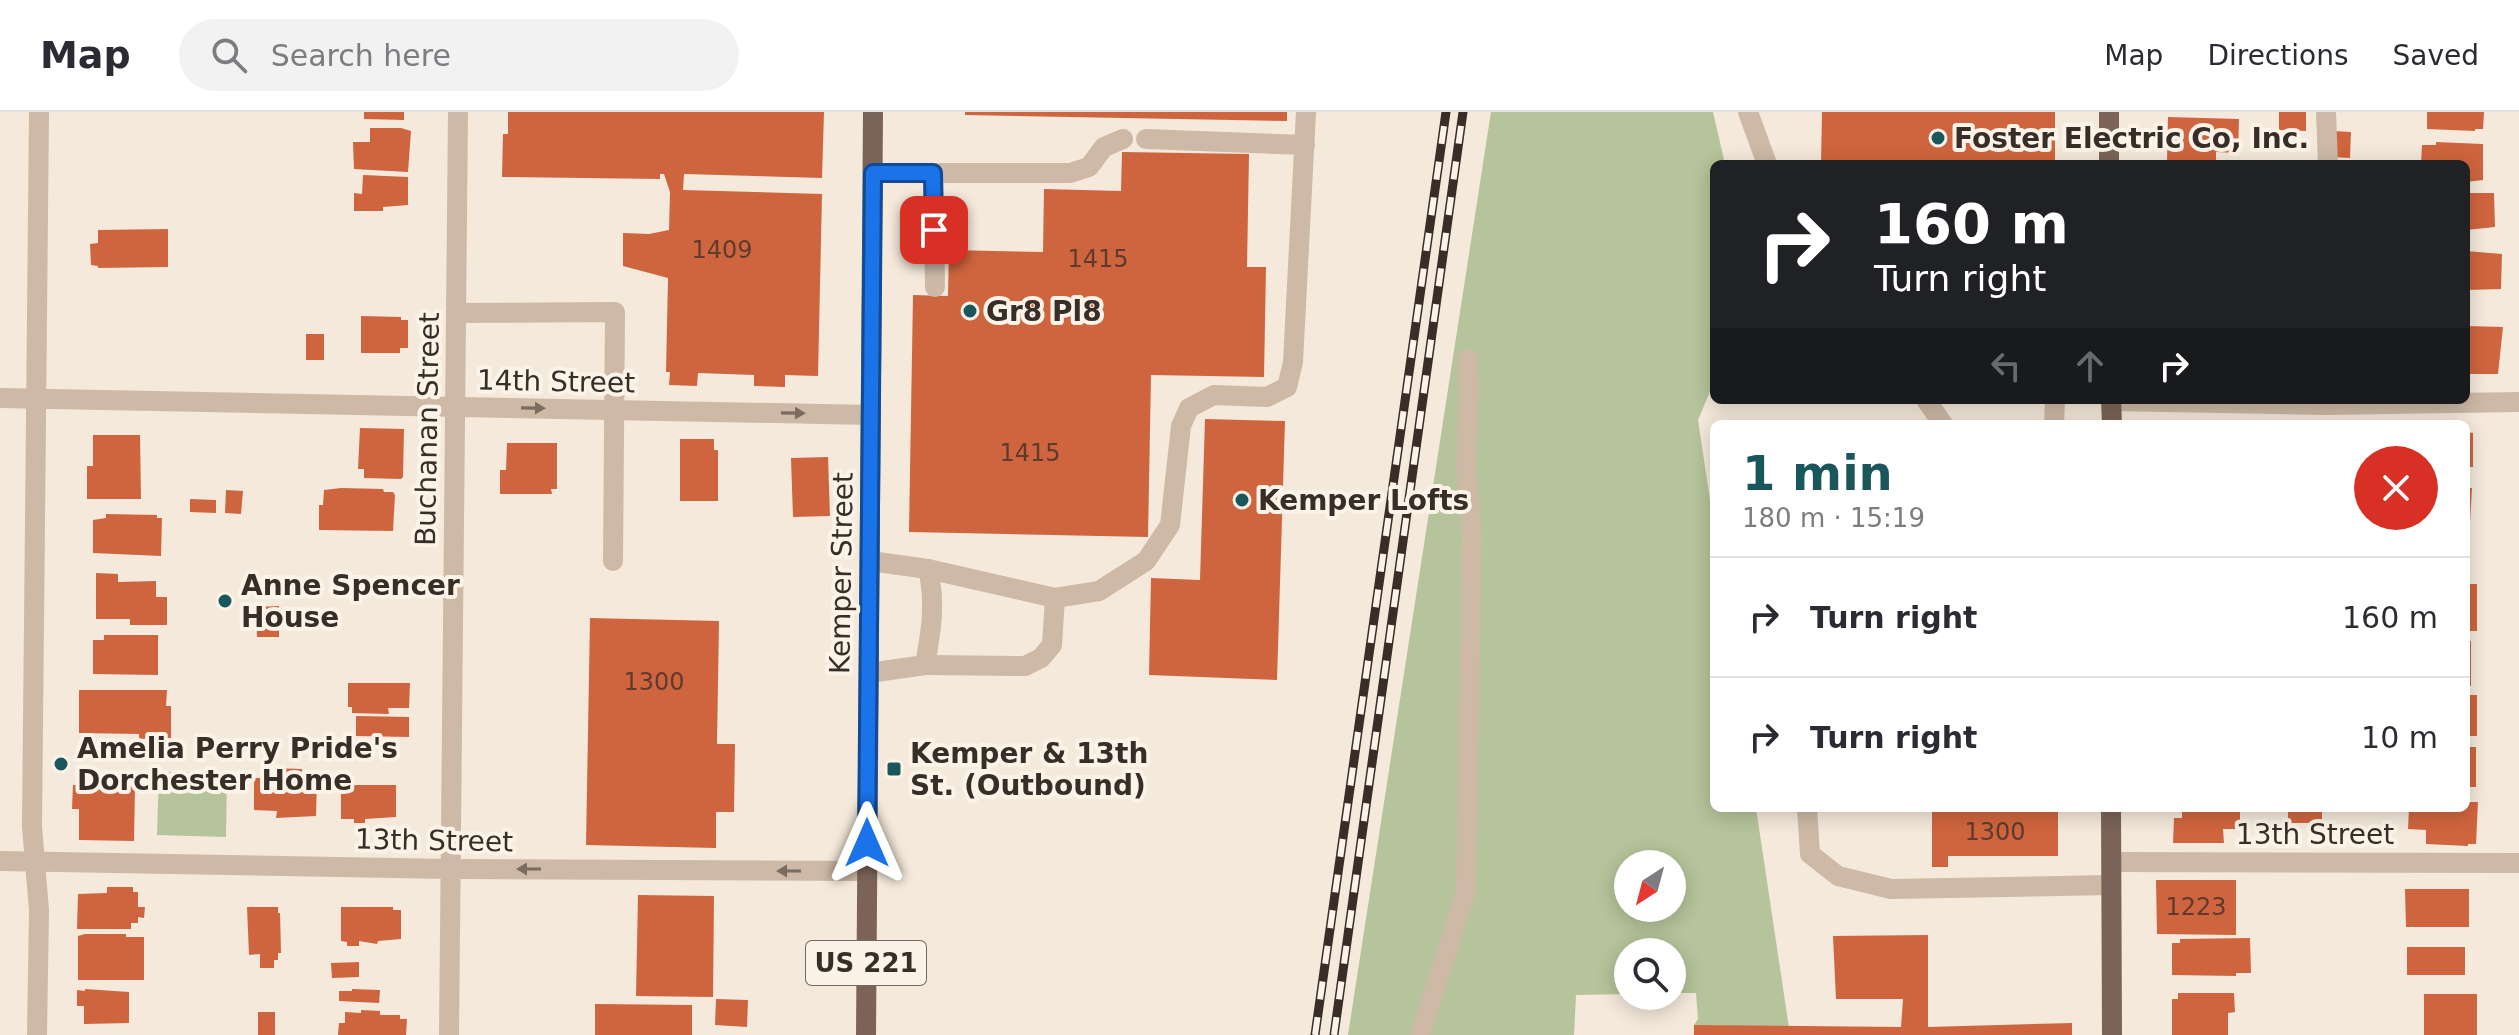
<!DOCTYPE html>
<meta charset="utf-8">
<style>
:root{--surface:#fff;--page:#f2f2f3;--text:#2b2b33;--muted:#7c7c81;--line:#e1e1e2;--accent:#1a575d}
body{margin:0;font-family:"DejaVu Sans",sans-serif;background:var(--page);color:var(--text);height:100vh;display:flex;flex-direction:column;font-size:30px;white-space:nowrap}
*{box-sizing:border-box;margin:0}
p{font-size:26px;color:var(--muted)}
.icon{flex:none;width:44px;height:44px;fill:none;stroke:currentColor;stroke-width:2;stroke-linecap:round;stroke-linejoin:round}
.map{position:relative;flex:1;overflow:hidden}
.side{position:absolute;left:1710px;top:308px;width:760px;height:392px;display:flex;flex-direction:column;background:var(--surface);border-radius:12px;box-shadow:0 4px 20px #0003}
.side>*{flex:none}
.hud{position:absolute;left:1710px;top:48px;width:760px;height:244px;border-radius:12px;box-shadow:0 4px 20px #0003;background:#202124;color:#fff;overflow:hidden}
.needle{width:52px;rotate:216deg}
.tools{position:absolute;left:1614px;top:738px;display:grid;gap:16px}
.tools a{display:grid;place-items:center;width:72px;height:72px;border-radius:50%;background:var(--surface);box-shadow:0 4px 20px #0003;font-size:40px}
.pin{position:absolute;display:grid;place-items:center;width:68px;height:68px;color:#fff;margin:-34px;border-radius:16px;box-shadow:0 4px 12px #0006}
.me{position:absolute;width:88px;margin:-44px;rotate:0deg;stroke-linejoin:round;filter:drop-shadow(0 0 6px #0008)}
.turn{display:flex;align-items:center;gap:28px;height:168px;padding:0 32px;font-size:36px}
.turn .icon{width:104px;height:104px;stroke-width:2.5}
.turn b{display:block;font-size:56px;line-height:68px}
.lanes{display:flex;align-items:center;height:76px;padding:0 32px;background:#0003;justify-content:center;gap:40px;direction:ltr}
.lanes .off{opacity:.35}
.round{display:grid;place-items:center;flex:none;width:84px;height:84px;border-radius:42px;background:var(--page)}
.summary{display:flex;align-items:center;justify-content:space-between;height:136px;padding:0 32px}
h1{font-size:48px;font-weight:800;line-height:60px;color:var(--accent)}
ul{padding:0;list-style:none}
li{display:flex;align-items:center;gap:24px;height:120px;padding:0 32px;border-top:2px solid var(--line)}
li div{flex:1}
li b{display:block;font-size:30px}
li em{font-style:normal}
header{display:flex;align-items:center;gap:48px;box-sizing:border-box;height:112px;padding:0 40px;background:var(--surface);border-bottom:2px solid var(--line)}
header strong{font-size:38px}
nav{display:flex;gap:44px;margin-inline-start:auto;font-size:28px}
.search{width:560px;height:72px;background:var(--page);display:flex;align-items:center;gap:20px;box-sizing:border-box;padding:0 28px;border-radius:44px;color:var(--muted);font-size:30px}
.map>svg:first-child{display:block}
.green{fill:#b5c49a;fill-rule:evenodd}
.building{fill:#cf653e}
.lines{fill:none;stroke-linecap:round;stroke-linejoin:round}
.minor{stroke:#cdb9a6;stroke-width:20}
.major{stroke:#7b6457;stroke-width:20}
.rail-casing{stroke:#382d27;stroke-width:9}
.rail{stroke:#fbf3e8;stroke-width:6;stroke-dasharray:18;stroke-linecap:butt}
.oneway{fill:#7b6c60}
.route-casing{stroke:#114b97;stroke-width:20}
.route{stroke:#1a73e8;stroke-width:14}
.poi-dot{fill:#1a575d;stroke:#fbf3e8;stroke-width:3}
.labels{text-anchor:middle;stroke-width:8;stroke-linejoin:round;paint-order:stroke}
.number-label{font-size:24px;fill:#5e3b2d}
.shield{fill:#fbf3e8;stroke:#726861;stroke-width:2}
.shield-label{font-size:26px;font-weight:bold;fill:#382d27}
.poi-label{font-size:28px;font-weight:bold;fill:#382d27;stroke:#fbf3e8;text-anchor:start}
.street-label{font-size:28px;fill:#382d27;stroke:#fbf3e8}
</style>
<header>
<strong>Map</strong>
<div class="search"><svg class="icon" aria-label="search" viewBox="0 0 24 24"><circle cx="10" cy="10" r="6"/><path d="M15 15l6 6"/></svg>Search here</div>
<nav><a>Map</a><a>Directions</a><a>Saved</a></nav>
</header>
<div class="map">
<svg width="2519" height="923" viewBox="0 0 2519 923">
<rect width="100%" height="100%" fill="#f4e9db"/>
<g class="green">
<path d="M1491,0h222l12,52h-11v218l-16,38 16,107v281h42l33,220 -95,-3 4,-6 -2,-26h-24v-41h-44v42l-52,1 -2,40h-226zM1628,752h44v44h-44z"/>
<path d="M159,660l68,1 -1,64 -69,-2z"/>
</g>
<g class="building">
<path d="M364,0h40v8l-40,-1z"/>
<path d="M508,0h316l-2,66 -138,-4 -1,16 139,4 -4,182 -33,-1v12l-31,-1v-11l-56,-2 -1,13 -28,-1 1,-13h-4l2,-94 -45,-12v-33l26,1 20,-4 1,-38 -6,-18h-4v5l-158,-2 1,-43h5z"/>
<path d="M965,0h322v9l-322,-6z"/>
<path d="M1822,0h233v52h-234z"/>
<path d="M2279,0h27v19l-27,-1z"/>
<path d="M2427,0h57l-1,17h-8v2l-48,-2z"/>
<path d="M2168,5l71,2 -1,34 -22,-1v11l-49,-1z"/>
<path d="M370,16h31l10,3 -3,41 -54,-3 -1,-27h17z"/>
<path d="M2334,19l17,1 -1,26 -17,-1z"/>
<path d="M2436,30l47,2v36l-17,2v-18h-45l1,-19h14z"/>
<path d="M1122,40l127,2 -2,113h19l-2,110 -113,-2 -3,162 -239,-5 4,-237 35,1 1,-46 94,2 1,-63 77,2z"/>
<path d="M363,63l45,2v28l-25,2v4h-29v-18l8,1z"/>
<path d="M2466,81h28l1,34 -29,3z"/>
<path d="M168,117v38l-70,1v-2l-7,-1 -1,-21 8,-1v-13z"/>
<path d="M2466,139l36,3 -1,35 -35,1z"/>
<path d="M361,204l40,1v3h7v28h-8v5h-39z"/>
<path d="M2466,214l37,1 -5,47h-32z"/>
<rect x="306" y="222" width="18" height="26"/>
<path d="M1205,307l80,2 -8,259 -128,-5 2,-97 49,2z"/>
<path d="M360,316l44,1 -1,48 -2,2 -37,-1v-9h-6z"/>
<path d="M2466,320l7,1v34h-7z"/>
<path d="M93,323h47l1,64h-54v-33h6z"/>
<path d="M680,327h34v11h4v51h-38z"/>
<path d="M507,331h50v46h-6l1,5h-52v-24h6z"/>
<path d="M828,345l2,59 -37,1 -2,-59z"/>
<path d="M341,376l42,1 1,3h9l2,3 -2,36 -74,-1v-25h4l1,-15z"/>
<path d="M2466,376h6l-2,34h-4z"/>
<path d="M226,378l17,1 -2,23 -16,-1z"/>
<path d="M190,387l26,1v13l-26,-1z"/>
<path d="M106,402l51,1v3h5l-1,38 -68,-3v-33l13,-2z"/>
<path d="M96,461l22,1v8l38,-1v16h11v28h-37v-6h-34z"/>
<rect x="2466" y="472" width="11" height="47"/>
<path d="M279,494v31h-22l-1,-30z"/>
<path d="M590,506l129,3 -2,123h18l-1,68h-18v36l-130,-3z"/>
<path d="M104,523h54v40l-65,-1v-34h11z"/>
<rect x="2466" y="529" width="5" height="45"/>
<path d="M348,571h62l-1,25h-21l1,6 -37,-1v-6h-4z"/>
<path d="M79,578h88l-1,16h5v32l-32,1v-5l-60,-1z"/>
<rect x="2466" y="583" width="11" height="41"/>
<path d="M356,604l53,1v20l-53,-1z"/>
<rect x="2466" y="635" width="10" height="40"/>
<path d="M270,656l32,1v10h15l-1,37 -40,2 1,-7 -23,-1v-32h16z"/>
<path d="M73,673l62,1 -1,55 -55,-1v-31h-7z"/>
<path d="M341,673h55v32l-31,2v4h-11v-4h-13z"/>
<path d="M2466,690h12l-2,42h-8v2l-42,-2v-14l-18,-1 1,-21h57z"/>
<path d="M1932,696h126v48h-110v11h-16z"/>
<path d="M2204,696h36v21h-17l1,14h-51l1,-25h8v-8z"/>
<rect x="2288" y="696" width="34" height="15"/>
<path d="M2156,768h80v55l-79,-1z"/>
<path d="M107,775h26v5h5v15h7l-1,11 -6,-1v6h-7v6h-54l1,-35 29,-1z"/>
<path d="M2405,777h64v38h-63z"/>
<path d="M638,783l76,1 -1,101 -77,-1z"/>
<path d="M247,795h31v6h2l1,40h-3v7h-4v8h-14v-14l-11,1z"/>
<path d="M341,795h52v3h8v29l-23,2 -1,3 -18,-3v5h-12v-4l-6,-1z"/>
<path d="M85,822h41v3h18v43h-66v-44z"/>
<path d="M1928,823v92l144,-4v12h-378v-10l207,2 2,-28h-67l-3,-63z"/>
<path d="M2250,826l1,35h-15v3l-64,-1v-32h8v-4z"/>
<rect x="2407" y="835" width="58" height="28"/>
<path d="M359,850v15l-27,1 -1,-15z"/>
<path d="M85,877l44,3v31l-45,1v-18h-7v-16l8,1z"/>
<path d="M352,877l28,1 -1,13 -40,-2v-10h13z"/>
<path d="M2178,881h56l1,19 -7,1v22h-56v-36h6z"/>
<rect x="2424" y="882" width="53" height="41"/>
<path d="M716,887l32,1 -1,27 -32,-2z"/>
<path d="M595,892l97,1v30h-97z"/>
<path d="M361,898l19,1v4h20v4h7l-1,16h-68l1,-12h6v-11l16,1z"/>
<rect x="258" y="900" width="17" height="23"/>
</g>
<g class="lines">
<g class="minor">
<path d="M1748,0l19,52"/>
<path d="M2326,0l2,52"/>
<path d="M1146,27l159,6"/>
<path d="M873,61h197l19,-6 15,-20 19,-8"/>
<path d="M933,61l2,114"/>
<path d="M456,201l159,-1 -2,249"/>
<path d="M0,286l871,17"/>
<path d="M1926,288l17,24"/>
<path d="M2111,289l214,4 194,-3"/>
<path d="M2054,312l1,-24"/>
<path d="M1055,486l44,-7 47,-30 24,-36 11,-99 8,-18 25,-13 53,2 20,-10 6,-25 13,-250"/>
<path d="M925,553l100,1 16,-8 11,-13 3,-47 -127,-29"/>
<path d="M869,561l56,-8c6,-34 11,-62 3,-96l-58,-8"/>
<path d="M1807,696l3,46 28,22 53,13 220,-4"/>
<path d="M0,749l450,8 417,2"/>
<path d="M2111,750l408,1"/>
<path d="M37,923l2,-125 -7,-83 7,-715"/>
<path d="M449,923l9,-923"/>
<path d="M1420,923l46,-144 6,-355 -6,-69 3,-75 -1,-33"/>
</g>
<g class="major">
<path d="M2109,0v52"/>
<path d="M2111,288l1,24"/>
<path d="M2111,696l1,227"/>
<path d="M866,923l7,-923"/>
</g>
<defs>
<g id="rail">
<path d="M1315,923l131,-923"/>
<path d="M1334,923l129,-923"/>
</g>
</defs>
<use href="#rail" class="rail-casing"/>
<use href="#rail" class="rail"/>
</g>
<defs><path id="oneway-solid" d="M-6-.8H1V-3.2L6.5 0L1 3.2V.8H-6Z" transform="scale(2)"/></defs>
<g class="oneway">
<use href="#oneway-solid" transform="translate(533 296) rotate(1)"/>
<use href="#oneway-solid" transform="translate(793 301) rotate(1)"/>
<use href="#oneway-solid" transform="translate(529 757) rotate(-180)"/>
<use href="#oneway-solid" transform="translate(789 759) rotate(-180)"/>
</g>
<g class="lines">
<defs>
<path id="route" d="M867,731l6,-670h60l1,57"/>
</defs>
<use href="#route" class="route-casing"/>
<use href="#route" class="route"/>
</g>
<g class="poi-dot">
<circle cx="1938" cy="26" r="8"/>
<circle cx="970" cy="199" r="8"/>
<circle cx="1242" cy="388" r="8"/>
<circle cx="225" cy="489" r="8"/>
<circle cx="61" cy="652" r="8"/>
<rect x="886" y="649" width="16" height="16" rx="4"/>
</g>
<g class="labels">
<g class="number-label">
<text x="722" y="146">1409</text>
<text x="1098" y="155">1415</text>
<text x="1030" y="349">1415</text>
<text x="654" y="578">1300</text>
<text x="1995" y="728">1300</text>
<text x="2196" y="803">1223</text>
</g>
<rect class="shield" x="806" y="829" width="120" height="44" rx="6"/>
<g class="shield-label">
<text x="866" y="860">US 221</text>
</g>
<g class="poi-label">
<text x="1954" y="36">Foster Electric Co, Inc.</text>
<text x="986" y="209">Gr8 Pl8</text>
<text x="1258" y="398">Kemper Lofts</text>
<text x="241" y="483">Anne Spencer<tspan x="241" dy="32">House</tspan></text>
<text x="77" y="646">Amelia Perry Pride's<tspan x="77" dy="32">Dorchester Home</tspan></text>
<text x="910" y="651">Kemper &amp; 13th<tspan x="910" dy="32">St. (Outbound)</tspan></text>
</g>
<g class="street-label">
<text transform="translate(556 269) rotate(1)" y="10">14th Street</text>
<text transform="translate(427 317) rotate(-89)" y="10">Buchanan Street</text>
<text transform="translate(841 461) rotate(-89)" y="10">Kemper Street</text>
<text x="2315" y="732">13th Street</text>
<text transform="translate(434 728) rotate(1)" y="10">13th Street</text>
</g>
</g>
</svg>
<div class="tools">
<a><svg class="needle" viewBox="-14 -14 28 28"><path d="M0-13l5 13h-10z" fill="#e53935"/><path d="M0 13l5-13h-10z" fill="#7c7c81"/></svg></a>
<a><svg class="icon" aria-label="search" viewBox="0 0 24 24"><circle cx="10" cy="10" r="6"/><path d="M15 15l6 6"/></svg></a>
</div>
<div class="pin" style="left:934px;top:118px;background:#d93025"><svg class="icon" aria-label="arrive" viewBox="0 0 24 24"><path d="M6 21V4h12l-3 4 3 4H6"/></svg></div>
<svg class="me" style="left:867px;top:731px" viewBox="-20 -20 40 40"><path d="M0-17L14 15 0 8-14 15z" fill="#1a73e8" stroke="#fff" stroke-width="4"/></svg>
<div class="hud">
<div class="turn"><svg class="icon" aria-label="right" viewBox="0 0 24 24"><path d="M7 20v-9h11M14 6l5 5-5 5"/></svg><div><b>160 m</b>Turn right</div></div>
<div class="lanes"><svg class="icon off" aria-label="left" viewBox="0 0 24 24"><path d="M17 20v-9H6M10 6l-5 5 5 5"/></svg><svg class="icon off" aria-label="ahead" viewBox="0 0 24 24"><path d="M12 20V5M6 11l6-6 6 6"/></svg><svg class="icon" aria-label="right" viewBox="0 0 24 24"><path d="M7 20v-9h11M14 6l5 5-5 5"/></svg></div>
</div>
<section class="side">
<div class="summary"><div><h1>1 min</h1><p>180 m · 15:19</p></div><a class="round" style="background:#d93025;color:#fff"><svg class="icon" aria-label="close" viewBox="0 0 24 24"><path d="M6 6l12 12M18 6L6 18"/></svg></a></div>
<ul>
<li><svg class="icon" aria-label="right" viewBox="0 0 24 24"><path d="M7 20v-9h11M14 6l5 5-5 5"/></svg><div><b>Turn right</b></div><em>160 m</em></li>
<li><svg class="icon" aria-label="right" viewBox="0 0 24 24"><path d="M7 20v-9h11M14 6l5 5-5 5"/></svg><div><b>Turn right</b></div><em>10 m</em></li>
</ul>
</section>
</div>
